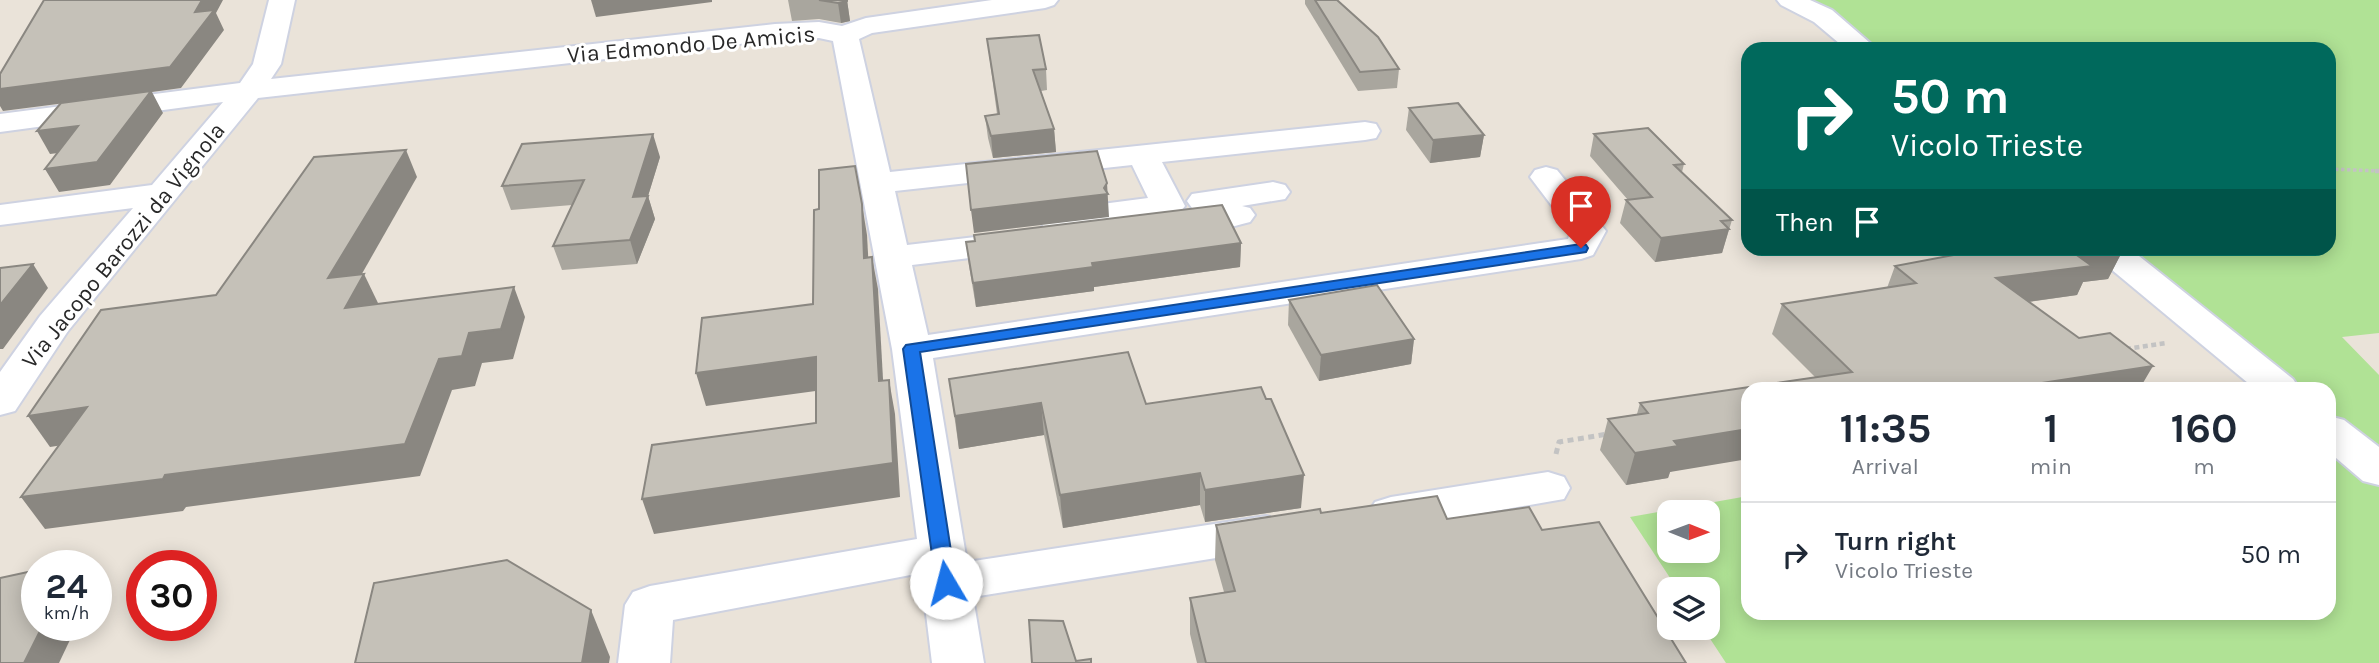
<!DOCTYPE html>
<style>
:root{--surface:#fff;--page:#f6f6f7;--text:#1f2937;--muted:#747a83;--line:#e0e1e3}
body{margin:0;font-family:Karla,sans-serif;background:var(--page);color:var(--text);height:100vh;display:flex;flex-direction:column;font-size:26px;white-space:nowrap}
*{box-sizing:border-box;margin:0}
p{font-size:23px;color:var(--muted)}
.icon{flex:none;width:38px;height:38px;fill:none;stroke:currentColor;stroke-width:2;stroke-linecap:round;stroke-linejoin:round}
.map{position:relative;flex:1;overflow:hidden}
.details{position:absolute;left:1741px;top:382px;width:595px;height:238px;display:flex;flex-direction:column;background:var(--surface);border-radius:21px;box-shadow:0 4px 18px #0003}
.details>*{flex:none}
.guide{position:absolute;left:1741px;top:42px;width:595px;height:214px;border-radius:21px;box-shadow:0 4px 18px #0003;background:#00695c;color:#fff;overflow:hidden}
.needle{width:46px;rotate:91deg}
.tools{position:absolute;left:1657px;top:500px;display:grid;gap:14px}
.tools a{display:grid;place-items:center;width:63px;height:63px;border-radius:14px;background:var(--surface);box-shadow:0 4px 18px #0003;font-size:35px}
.speed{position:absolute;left:21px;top:550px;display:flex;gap:14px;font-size:35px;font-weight:700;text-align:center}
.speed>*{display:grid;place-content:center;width:91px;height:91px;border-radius:50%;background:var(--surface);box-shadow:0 4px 18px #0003;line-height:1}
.speed small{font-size:18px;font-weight:400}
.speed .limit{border:10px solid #d22;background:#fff;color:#111}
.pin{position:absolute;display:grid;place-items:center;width:60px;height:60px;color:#fff;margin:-72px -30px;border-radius:50% 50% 50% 0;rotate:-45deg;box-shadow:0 0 7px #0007}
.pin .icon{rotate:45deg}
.me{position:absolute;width:77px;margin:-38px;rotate:352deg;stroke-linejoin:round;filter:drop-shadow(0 0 5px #0008)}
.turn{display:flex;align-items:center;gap:24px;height:147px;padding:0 35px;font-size:32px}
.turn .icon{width:91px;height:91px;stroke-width:2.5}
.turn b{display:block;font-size:49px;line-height:60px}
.then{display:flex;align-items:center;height:66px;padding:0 35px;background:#0003;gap:14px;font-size:26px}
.eta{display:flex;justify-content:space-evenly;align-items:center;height:119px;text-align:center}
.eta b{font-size:42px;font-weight:700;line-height:49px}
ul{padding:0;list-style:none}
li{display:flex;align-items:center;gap:21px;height:105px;padding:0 35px;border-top:2px solid var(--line)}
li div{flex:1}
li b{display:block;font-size:26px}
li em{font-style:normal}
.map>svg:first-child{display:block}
.green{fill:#b0e295;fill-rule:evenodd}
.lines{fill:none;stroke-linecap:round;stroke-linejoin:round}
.minor-casing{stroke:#ced2e1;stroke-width:4}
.path-far2{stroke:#c3c3c3;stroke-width:3.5;stroke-dasharray:3.5 2.5;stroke-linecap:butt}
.path-far1{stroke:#c3c3c3;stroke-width:4.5;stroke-dasharray:5 3.5;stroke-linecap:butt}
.path{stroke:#c3c3c3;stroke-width:5;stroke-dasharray:6 4.5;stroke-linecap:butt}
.minor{fill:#fff;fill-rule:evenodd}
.wall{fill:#a9a69e}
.shaded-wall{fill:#8a8781}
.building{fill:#c5c1b8;stroke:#8a8781;stroke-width:2}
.route{fill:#1a73e8;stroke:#114b97;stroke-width:2}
.labels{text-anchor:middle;stroke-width:6;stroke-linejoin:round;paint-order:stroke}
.street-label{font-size:23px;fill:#282828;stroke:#fff}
</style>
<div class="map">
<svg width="2379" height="663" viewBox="0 0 2379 663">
<rect width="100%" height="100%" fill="#eae3d9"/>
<path class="green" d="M1806,0h573v333l-37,4 37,38v288h-653l-23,-35h5v-38h-30l-48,-73 118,-21v116h581v-224h-40l10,-3 -178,-136 208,-1v-199h-451l-31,-27zM1670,513h38v38h-38z"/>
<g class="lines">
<defs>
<g id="minor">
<path d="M269,0h26l-14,64 -10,15 504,-55 44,-2 23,4 24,-8 126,-18h66l-4,5 -9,3 -173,25 -13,6 31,133 475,-50 11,2 4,7 -4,7 -11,2 -203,22 23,44 -4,5 16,-2 -5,-1 -5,-7 5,-7 81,-12 12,3 5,7 -5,7 -43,7 8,2 5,7 -5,7c-25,7 -61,14 -86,7l-5,-7 4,-5 -107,13 -12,-3 -5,-7 5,-7 12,-3 92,-12 -16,-33 -237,26 12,54 112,-13 12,3 5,7 -5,7 -12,3 -107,13 16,70 640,-96 3,-8 -41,-54 5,-7 11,-3 11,3 49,61 -13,24 -12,4 -648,99 34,204 299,-46 16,5 7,12 -7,12 -16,5 -293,47 11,66h-52l-11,-90 -248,47 -3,43h-52l7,-58 8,-13 17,-6 267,-47 -25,-190 -59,-308 -14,-3 -44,2 -517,58 -190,233 -53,80 -15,4v-43l40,-56 93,-108 -133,17v-20l152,-20 71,-83 -223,30v-18l240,-31 13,-19z"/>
<path d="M1777,0h33l22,10 45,39h-31l-32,-27 -33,-17z"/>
<path d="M2089,248h40l164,131 6,9h-45l-160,-133z"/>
<path d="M2329,416l15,4 35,27v38l-16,-4 -34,-29z"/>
<path d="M1548,472l16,5 6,11 -6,11 -173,30 -16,-5 -7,-11 7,-11 16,-5z"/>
</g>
</defs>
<use href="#minor" class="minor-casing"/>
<path class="path-far2" d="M2329,169l50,2"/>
<g class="path-far1">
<path d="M2375,171h4"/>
<path d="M2126,349l40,-6"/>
</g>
<path class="path" d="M1556,454l3,-12 49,-8"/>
<use href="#minor" class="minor"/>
</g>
<g class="wall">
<path d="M788,0h59l3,21 -9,2 -22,-4 -27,2z"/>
<path d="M1305,0h32l62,69 -2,19 -39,3 -53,-87z"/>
<path d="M987,39l59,30 1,21 -6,1 13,38 2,23 -63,6 -5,-20 -3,-22 12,-2z"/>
<path d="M1409,108l75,27 -4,22 -50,6 -24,-33z"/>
<path d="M1594,134l90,30 -2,8 50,48 -10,33 -67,9 -35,-39 6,-23h2l-38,-44z"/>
<path d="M660,157l-12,39 7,23 -18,45 -75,6 -9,-24 19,-41 -61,5 -9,-24z"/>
<path d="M966,242l275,1 -1,24 -146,20v4l-118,16 -7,-41z"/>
<path d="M1965,248h156l2,2 -15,29 -25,3 -6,13 -48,7 -359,170 -2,6 -42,7 -26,-35 8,-31 29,-5 3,-11 175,-26 -43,-43 10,-30 105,-16 8,-22 75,-14z"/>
<path d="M1289,300l125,39 -3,25 -92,17 -31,-56z"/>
<path d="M949,379l197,25 155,104 -96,14 -5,-17 -137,23 -19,-93 -85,14z"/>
<path d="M1321,513l126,6 95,11 144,133h-489l-7,-29v-36l34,-6 -9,-32 1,-35z"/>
</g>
<g class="shaded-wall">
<path d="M202,0h21l-7,13 8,17 -43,58 -29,4 11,21 -53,72 -51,7 -14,-23 106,-77 -148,19 -3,-5v-18l195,-76z"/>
<path d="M591,0h121v2l-116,15z"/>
<path d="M847,0l3,21 -9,2 -3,-20z"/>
<path d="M78,126l13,23 -41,5 -13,-23z"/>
<path d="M1054,129l2,23 -63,6 -2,-22z"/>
<path d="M653,134l7,23 -12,39 7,23 -18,45 -7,-24 3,-43z"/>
<path d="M1484,135l-4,22 -50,6 3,-23z"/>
<path d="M406,150l11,27 -74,130 -15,-29z"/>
<path d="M1107,183l2,34 -135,16 -3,-23 133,-22z"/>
<path d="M862,204l5,31 3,55 -6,-32z"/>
<path d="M1729,229l-7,24 -67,9 6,-24z"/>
<path d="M1241,243l-1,24 -146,20v4l-118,16 -3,-24 119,-20z"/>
<path d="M2123,250l-15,29 -25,3 -6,13 -94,13 13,-30 82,-22z"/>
<path d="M872,257l6,32 7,126 -6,-34z"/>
<path d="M33,264l15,24 -45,61h-3v-44z"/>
<path d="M364,274l14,29 -19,35 -14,-30z"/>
<path d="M514,287l11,30 -12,42 -31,4 -7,23 -23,4 -32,86 -234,31 -3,4 -138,18 -24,-32 144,-22 274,-116 30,-26z"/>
<path d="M1414,339l-3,25 -92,17 2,-26z"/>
<path d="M816,357l7,33 -117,16 -10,-33z"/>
<path d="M2153,366l-13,22h-130z"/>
<path d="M889,380l6,34 5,83 -246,37 -12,-35 251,-36z"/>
<path d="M1041,403l3,32 -85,14 -4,-33z"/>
<path d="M87,407l21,31 -58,9 -22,-31z"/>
<path d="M1748,429v30l-78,13 -2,6 -42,7 9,-32 39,-12z"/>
<path d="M1200,473v32l-137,23 -3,-33z"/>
<path d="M1304,475l-3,33 -96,14v-32z"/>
<path d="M591,610l19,47 -1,6h-27z"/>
<path d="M43,625h34l-18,38h-35z"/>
</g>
<g class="building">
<path d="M44,0h158l-7,12 19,-2 -44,57 -170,22v-15z"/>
<path d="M819,0h28v1l-9,2z"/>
<path d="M1315,0h22l41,37 21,32 -39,3z"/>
<path d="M1039,35l7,34 -13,1 21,59 -63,7 -6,-20 14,-2 -12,-75z"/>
<path d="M151,91l-54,71 -52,7 33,-43 -41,5 24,-28z"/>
<path d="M1458,103l26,32 -51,5 -24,-32z"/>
<path d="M1648,128l36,36 -10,1 58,55 -11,1 8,8 -68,9 -35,-38 26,-3 -58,-63z"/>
<path d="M653,134l-20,63 15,-1 -18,44 -77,6 31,-66 -82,6 20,-42z"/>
<path d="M406,150l-78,128 36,-4 -19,34 169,-21 -13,42 -32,4 -7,23 -23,3 -34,85 -240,31 -2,4 -142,18 66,-90 -59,9 73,-106 115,-15 98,-138z"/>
<path d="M1097,151l10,32 -3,5 4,6 -137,16 -5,-46z"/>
<path d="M855,166l7,38 2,54 8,-1 7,124 10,-1 4,83 -251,36 10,-54 164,-22v-66l-120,16 6,-55 111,-14 1,-94 5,-1v-39z"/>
<path d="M1222,205l19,38 -149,20 1,4 -120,16 -7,-41 9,-1 -1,-6z"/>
<path d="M1991,248h130l2,2 -45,6 14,10 -96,12 83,60 31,-5 43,33 -143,22h-262v41l-74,12 4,5 -43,7 -27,-34 40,-6 -8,-10 212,-31 -70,-68 134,-21 -21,-17z"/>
<path d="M33,264l-33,41v-37z"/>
<path d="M1377,285l37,54 -93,16 -32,-55z"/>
<path d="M1128,352l18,52 115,-17 5,12h5l33,76 -99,15 -5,-17 -140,22 -19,-92 -86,13 -6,-37z"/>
<path d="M1437,496l10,23 82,-12 13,23 57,-8 87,141h-480l-16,-65 45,-7 -19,-66 104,-16 1,4z"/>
<path d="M507,560l84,50 -9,53h-227l19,-80z"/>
<path d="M37,570v55h6l-19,38h-24v-85z"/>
<path d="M1029,620l34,1 13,40 15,-2v4h-59z"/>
</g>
<path class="route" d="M1581,244l5,1 2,3 -2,4 -666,100 36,231 -3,5 -7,2 -7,-2 -3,-5 -33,-234 3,-4z"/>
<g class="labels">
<g class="street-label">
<text transform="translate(691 44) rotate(-5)" y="8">Via Edmondo De Amicis</text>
<text transform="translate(123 245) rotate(-51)" y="8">Via Jacopo Barozzi da Vignola</text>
</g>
</g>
</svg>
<div class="tools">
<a><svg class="needle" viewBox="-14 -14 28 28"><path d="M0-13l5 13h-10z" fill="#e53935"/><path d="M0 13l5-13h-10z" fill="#747a83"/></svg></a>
<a><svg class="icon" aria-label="layers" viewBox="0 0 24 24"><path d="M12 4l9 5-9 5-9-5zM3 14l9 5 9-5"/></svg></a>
</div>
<div class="speed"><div>24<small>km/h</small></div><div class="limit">30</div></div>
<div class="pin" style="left:1581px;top:248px;background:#d93025"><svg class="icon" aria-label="arrive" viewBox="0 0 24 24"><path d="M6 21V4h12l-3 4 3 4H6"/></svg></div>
<svg class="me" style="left:946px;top:583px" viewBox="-20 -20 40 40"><circle r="19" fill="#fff"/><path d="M0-13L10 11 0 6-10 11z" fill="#1a73e8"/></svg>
<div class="guide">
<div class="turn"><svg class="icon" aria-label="right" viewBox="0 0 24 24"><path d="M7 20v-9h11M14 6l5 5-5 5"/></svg><div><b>50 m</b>Vicolo Trieste</div></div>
<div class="then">Then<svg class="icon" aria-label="arrive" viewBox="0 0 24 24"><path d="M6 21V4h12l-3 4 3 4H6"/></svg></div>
</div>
<section class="details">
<div class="eta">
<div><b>11:35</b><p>Arrival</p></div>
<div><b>1</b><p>min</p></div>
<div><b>160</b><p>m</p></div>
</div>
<ul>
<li><svg class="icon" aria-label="right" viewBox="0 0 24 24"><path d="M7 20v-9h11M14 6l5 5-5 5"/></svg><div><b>Turn right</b><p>Vicolo Trieste</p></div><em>50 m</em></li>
</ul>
</section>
</div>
